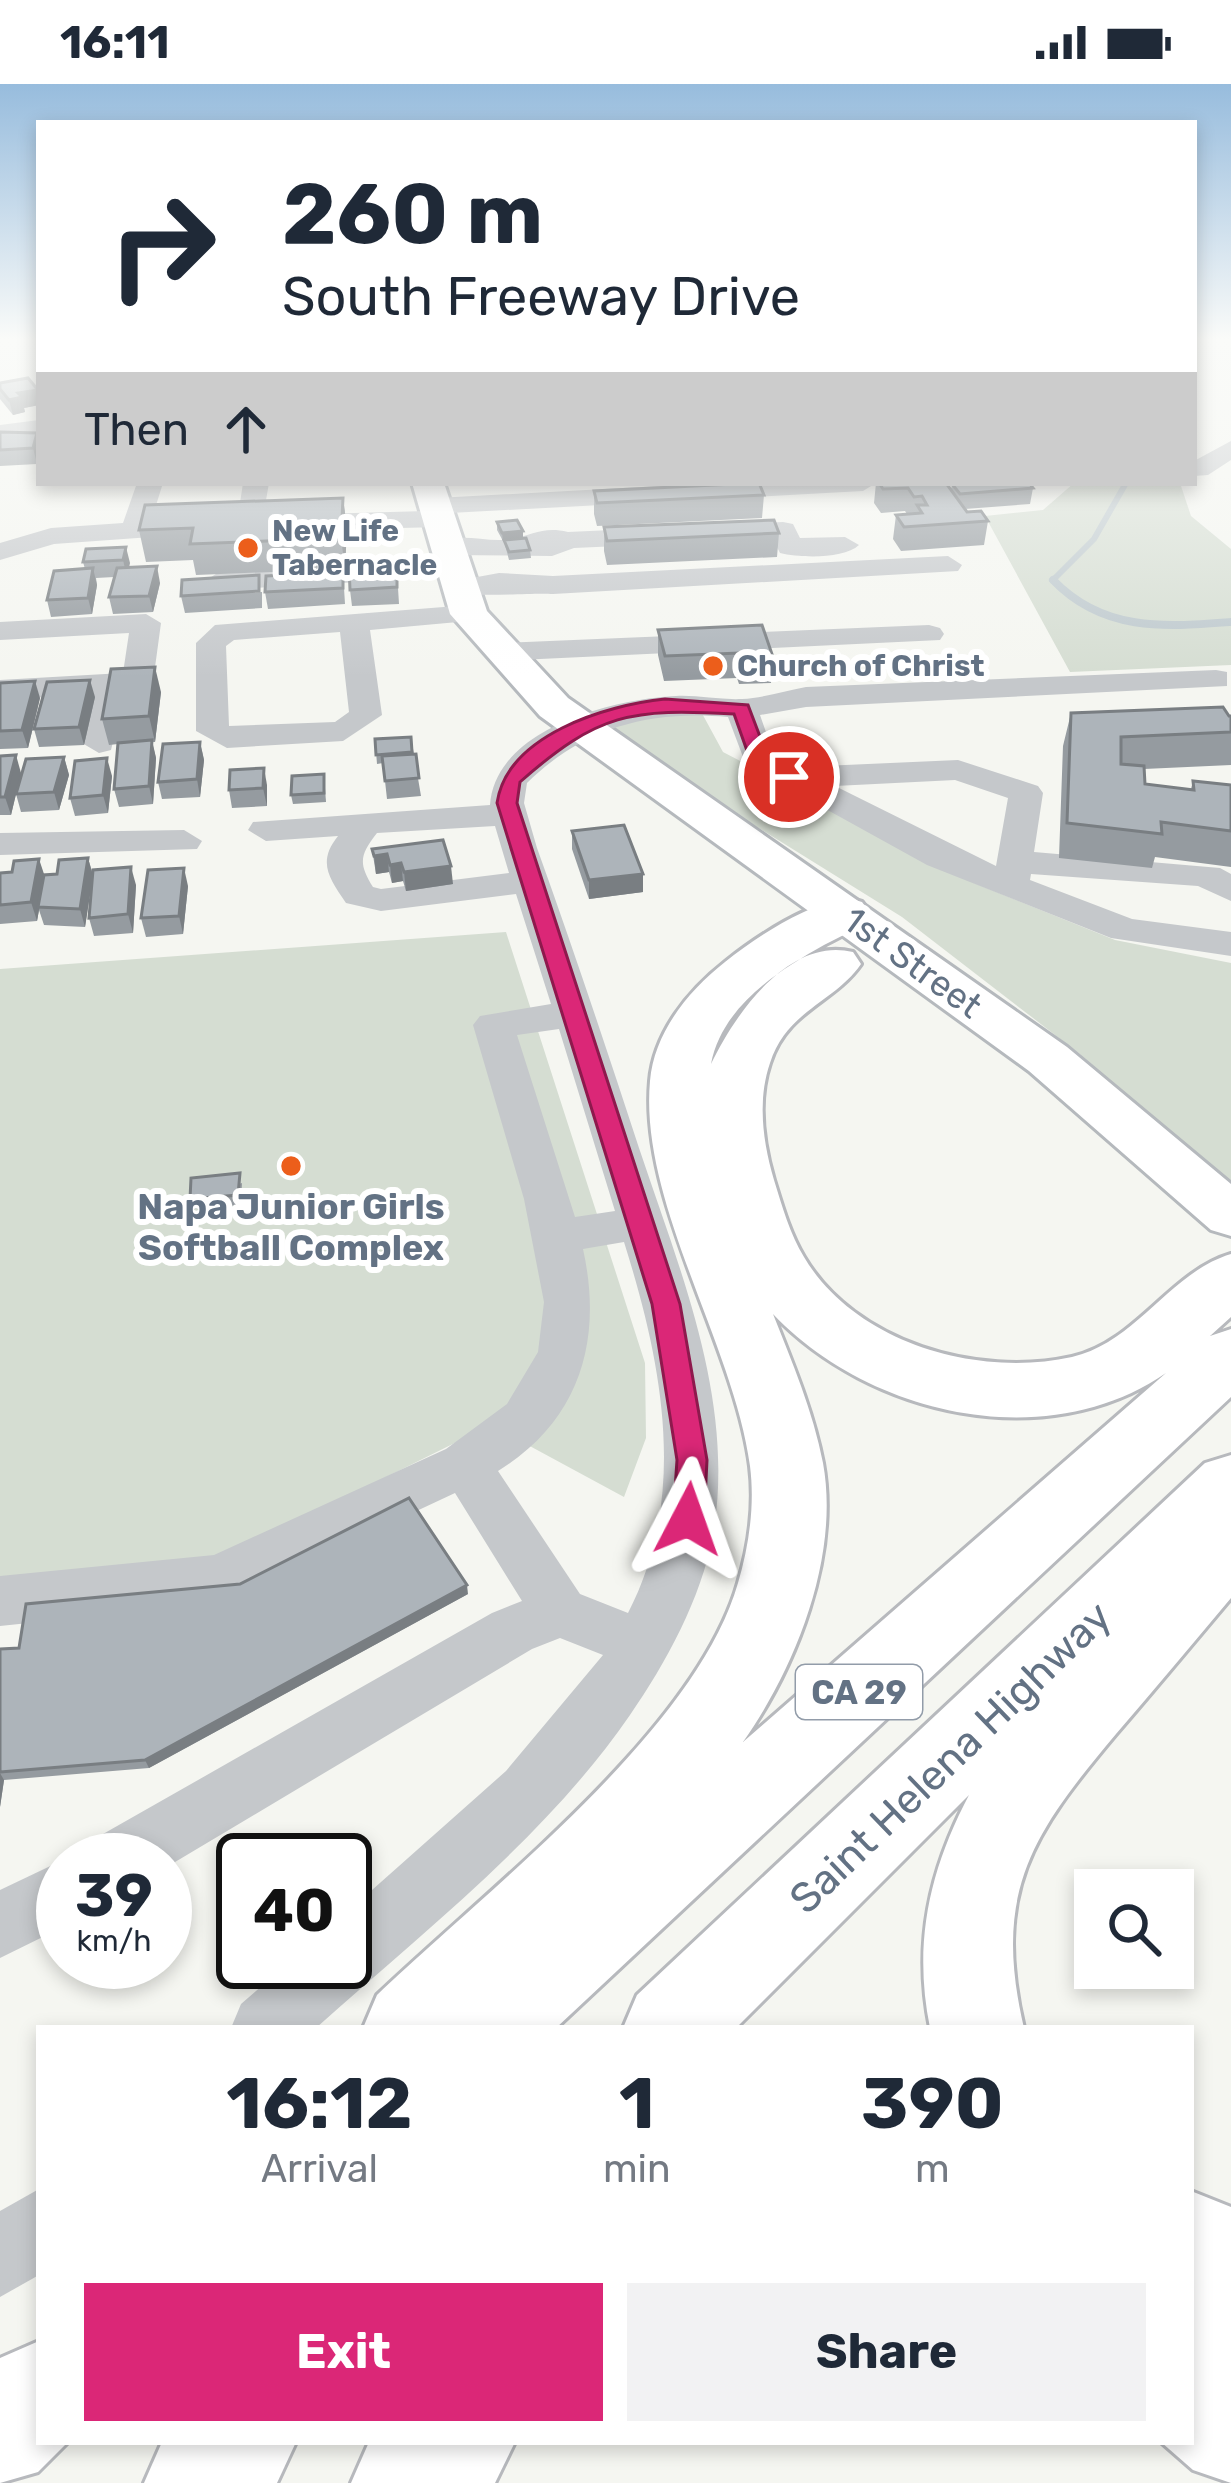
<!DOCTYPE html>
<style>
:root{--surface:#fff;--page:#f2f2f3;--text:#1f2937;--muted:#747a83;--accent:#db2777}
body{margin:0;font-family:Rubik,sans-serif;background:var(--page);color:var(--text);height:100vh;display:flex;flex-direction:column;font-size:45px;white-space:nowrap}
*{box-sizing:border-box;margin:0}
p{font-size:39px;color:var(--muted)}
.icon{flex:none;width:66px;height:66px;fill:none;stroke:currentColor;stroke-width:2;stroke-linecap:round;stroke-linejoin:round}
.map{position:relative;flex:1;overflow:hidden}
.panel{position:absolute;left:36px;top:1941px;width:1158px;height:420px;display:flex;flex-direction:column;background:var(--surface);border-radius:0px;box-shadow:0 6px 18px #0003}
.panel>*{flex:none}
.banner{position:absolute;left:36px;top:36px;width:1161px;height:366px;border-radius:0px;box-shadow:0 6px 18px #0003;background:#fff;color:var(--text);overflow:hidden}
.controls{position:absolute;left:1074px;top:1785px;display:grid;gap:24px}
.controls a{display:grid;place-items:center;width:120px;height:120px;border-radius:0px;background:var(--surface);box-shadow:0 6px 18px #0003;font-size:60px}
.speed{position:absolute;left:36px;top:1749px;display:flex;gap:24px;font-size:60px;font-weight:700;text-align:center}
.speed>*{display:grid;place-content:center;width:156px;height:156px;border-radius:50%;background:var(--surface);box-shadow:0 6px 18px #0003;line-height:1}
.speed small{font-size:30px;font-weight:400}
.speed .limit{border:6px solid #111;border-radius:18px;background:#fff;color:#111}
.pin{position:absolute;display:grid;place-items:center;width:102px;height:102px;color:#fff;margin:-51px;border:6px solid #fff;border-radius:50%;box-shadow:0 3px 12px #0007}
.me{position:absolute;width:132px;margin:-66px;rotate:4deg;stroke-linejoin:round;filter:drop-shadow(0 0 9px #0008)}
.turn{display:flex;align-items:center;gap:42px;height:252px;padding:0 48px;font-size:54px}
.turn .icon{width:156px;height:156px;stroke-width:2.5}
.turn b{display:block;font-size:84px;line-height:102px}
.then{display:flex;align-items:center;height:114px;padding:0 48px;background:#0003;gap:24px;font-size:45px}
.eta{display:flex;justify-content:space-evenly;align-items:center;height:204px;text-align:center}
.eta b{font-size:72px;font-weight:700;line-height:84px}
.action{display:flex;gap:24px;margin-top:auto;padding:24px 48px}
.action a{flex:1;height:138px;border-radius:0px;background:var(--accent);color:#fff;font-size:48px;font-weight:700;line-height:138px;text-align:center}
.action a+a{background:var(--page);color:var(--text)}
.status{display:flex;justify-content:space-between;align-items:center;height:84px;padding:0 60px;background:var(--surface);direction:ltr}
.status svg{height:33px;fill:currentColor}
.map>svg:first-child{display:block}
.green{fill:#d5ddd2}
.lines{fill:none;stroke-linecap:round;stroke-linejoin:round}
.stream-far1{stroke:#bdc8cd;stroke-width:6}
.stream{stroke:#bdc8cd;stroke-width:8}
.major-casing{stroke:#b5b9bd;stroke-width:6}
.highway-casing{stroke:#b7b9bd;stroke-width:6}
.minor{fill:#c5c8cb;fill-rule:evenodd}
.major{fill:#fff;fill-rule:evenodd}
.highway{fill:#fff;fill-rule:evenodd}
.wall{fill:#959ba0}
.shaded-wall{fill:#797e82}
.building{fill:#adb4ba;stroke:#797e82;stroke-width:3}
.route{fill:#db2777;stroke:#8e194d;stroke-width:3}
.poi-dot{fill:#ec5e1b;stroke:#fff;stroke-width:4.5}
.labels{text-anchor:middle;stroke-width:12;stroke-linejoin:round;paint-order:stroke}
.far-poi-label{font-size:30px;font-weight:bold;fill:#637284;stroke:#fff;text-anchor:start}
.shield{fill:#fff;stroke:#929ca9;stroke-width:3}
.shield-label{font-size:33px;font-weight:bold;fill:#637284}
.street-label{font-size:36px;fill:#637284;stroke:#fff}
.poi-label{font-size:36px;font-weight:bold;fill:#637284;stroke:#fff}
.near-street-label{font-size:42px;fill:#637284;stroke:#fff}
</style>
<div class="status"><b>16:11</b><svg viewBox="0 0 49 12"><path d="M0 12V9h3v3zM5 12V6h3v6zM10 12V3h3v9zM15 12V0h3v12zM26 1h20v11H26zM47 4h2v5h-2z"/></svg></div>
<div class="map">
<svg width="1231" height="2399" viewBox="0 0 1231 2399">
<rect width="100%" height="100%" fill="#f5f6f1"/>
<g class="green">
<path d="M1074,399h106l11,33 40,33v116l-161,7 -85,-156 58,-6z"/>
<path d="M698,622l25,46 251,131 141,57 116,23v252l-145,-127 -5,-33 -179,-138 -259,-161 -42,-37z"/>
<path d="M506,848l139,431 1,75 -22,59 -133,-72 -278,138 -213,15v-609z"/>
</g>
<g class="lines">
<path class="stream-far1" d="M1056,499l-3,-3 41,-41 32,-56"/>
<path class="stream" d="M1053,496c50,52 111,47 178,42"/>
<defs>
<path id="major" d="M412,399h32l43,128 81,87 499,349 164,137v52l-20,-6 -182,-159 -489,-355 -90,-102z"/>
<g id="highway">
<path d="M844,813l18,5 8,11c-11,16 -29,23 -46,32 -48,27 -102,62 -113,119 24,-50 78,-128 142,-112l8,12c-27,39 -74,46 -91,99 -13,38 -7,80 4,117 8,26 16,54 30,77 51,86 174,121 268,100 65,-15 98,-85 159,-103v63l-21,19 21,-7v68l-675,631h-193l14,-33c112,-107 319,-265 361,-412 11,-37 17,-78 12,-117 -16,-121 -111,-264 -100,-385 4,-48 38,-90 75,-119 34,-27 77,-54 119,-65zM773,1230c96,101 273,142 393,59l-423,369c53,-75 97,-186 80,-279 -10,-52 -31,-101 -50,-149z"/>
<path d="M1231,1371v143c-38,45 -76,91 -115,136 -84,100 -124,158 -92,294h-94c-17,-84 -1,-157 39,-233l-233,233h-113l14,-33 568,-532z"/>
<path d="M1191,2107l40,16v276l-38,-13 -32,-28h30z"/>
<path d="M39,2257v101h29l-30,30 -38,11v-125z"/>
<path d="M162,2358h134l-19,41h-133z"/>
<path d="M369,2358h146l-20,41h-144z"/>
</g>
</defs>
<use href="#major" class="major-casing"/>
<use href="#highway" class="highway-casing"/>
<g class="minor">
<path d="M39,336v14l-39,5v-14z"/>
<path d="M1231,357v19l-23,15 -14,1v-15z"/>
<path d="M137,399h26l-12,38 56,-4 14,8 -14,8 -153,11 -54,16v-17l51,-15 72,-5z"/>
<path d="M243,399h26l-8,46h-20l-4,-6z"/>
<path d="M715,399h161l-13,8 -413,22v12l-10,2 -158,4 -14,-8 14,-8 144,-4v-11l10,-2z"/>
<path d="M783,438l10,2 7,14 45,-1 14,8c-15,14 -58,13 -79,8l-7,-14 -199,9 -22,8 -104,-1 -14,-8c19,-18 52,-3 77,-8 23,-4 32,-13 57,-7z"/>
<path d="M948,472l14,9 -4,6 -405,23c-23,-2 -96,6 -108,-6l5,-6 49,-9 54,3z"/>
<path d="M455,477l14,9 -4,6 -246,14 -14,-9 14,-9z"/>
<path d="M469,521l15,9 -4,6 -110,10 12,85 -39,26 -116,7 -31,-17v-88l19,-18zM340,548l9,80 -14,10 -106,4 -3,-80 8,-6z"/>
<path d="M146,530l15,9 -8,59 -5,7 -23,3 -14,58 -12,3 -17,-10 11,-49 -93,6v-20l123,-7 6,-40 -129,7v-18z"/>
<path d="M929,541l11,3 4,6 -4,6 -440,21 -15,-9 15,-9z"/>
<path d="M1216,586l11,2v14l-421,21 -46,8 13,37 27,15 158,-7 80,26 5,7 -9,59 186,16 11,6v27l-33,-15 -167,-12 -1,6 102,39 99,13v24l-120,-18 -184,-73 -181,-100 -18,-48c-78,-7 -144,10 -201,66l-3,20 13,45c36,100 69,199 102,300 41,123 97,254 74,387 -12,64 -47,128 -83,180 -84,122 -206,216 -314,313h-85l10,-24 48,-42h56v-48l161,-143 97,-116 -43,-17 -28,11 -367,219v-8h-79l10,-22 396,-225 30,-12 -67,-108 -235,110 -220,23v-50l214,-21 232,-106 61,-45 31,-52 6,-50 -20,-103 -51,-174 7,-9 71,-12 -35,-110 -135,17 -35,-8c-17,-25 -29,-41 -8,-67l-72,5 -18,-11 5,-8 237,-17c5,-76 123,-106 186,-109 22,-1 44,4 66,3 21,-1 43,-8 64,-12zM955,696l53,18 -12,68 -161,-80zM495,742l14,47 -128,16 -8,-2c-15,-24 -13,-32 4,-54zM559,945l56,182 -40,6 -58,-182zM624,1158c38,121 65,253 4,371l-48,-19 -82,-123c83,-51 105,-132 85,-222z"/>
<path d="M184,746l18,11 -5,8 -197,6v-22z"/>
<path d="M63,1776v67l-63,31v-68z"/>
<path d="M39,2105v86l-39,22v-86z"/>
</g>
<use href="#major" class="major"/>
<use href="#highway" class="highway"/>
</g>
<g class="wall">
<path d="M0,299l39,11v11l-15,3 1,4 -12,3 -13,-16z"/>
<path d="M0,348l37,1 2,7 -2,24 -37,2z"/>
<path d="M609,399h45l-45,2z"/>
<path d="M876,399h75l-2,5 2,2 1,-6 81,4 -3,16 -65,5 2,3 21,9 -4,24 -83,6 -8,-12 3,-24 11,-1 -2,-3 -24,2 -7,-10z"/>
<path d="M594,407l170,4 -2,23 -165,8 -3,-12z"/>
<path d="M343,414l4,30 -2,41 -149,6 -3,-15 -47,2 -7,-32z"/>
<path d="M497,438l26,9v8l7,11 1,8 -22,2 -5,-19h-1l-6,-11z"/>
<path d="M604,443l175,6 -2,24 -170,8 -3,-14z"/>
<path d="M126,463l3,20 31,16 -7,29 -40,2 -4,-17 5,-20 -18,1 1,7 -5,29 -41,3 -4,-17 38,-31 -2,-7z"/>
<path d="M343,488l2,32 -77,5 -3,-17z"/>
<path d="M397,489l2,31 -47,2 -2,-16 23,-15z"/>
<path d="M262,508v16l-77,5 -4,-17z"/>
<path d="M658,546l115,27 -2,26 -32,1 -2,-6 -73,3 -6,-26z"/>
<path d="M0,599l40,15 -12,50 -28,1z"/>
<path d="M161,608l-6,50h-3l4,16 -3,46 -34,3 -5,-18 4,-45 -9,1 -7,-26z"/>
<path d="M95,613l-11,48 -45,2 -5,-18z"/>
<path d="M1071,629l160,3v49l-87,4 1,15 46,5 2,-8 38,4v82l-76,-10 -3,11 -93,-10 4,-112z"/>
<path d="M411,653l10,59 -34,3 -4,-36 -6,1 -2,-25z"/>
<path d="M200,658l4,18 -4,37 -38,2 -4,-17z"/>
<path d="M0,672l21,17 -5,19 48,-35 5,18 -10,35 -38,2 -5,-18 -5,21h-11z"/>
<path d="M324,690l2,28 -33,2 -2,-9z"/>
<path d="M112,692l-4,37 -33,3 -5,-18z"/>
<path d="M267,701v21l-35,2 -3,-18z"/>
<path d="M572,747l71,43v18l-54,7 -17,-50z"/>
<path d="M372,765l81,35 -47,7 -3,-10 -11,2 -3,-11 -13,2z"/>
<path d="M88,774l5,17 43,10 -3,48 -39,3 -5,-18 3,-39 -7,48 -41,-2 -5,-15 -2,11 -37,3v-51l57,1z"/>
<path d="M188,802l-5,48 -37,3 -5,-19z"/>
<path d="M242,1099l-1,22 -49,4 -2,-10z"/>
<path d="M468,1510l-319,174 -145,12 -4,27v-158z"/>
</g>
<g class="shaded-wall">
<path d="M38,306l1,15 -15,3 1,4 -12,3 -4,-15 9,-7z"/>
<path d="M37,349l2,7 -2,24 -4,-16z"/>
<path d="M343,414l4,30 -2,41 -4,-31z"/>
<path d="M523,447v8l-20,2 -1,-8z"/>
<path d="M126,463l4,16 -3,14 -4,-17z"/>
<path d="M157,482l3,17 -7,29 -4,-16z"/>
<path d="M93,484l4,17 -5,29 -4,-16z"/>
<path d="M155,583l6,25 -6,50 -6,-26z"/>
<path d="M90,596l5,17 -11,48 -5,-18z"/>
<path d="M35,597l5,17 -12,50 -6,-18z"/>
<path d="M152,656l4,18 -3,46 -4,-18z"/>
<path d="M200,658l4,18 -4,37 -3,-18z"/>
<path d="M16,671l5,18 -10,42 -6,-18z"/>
<path d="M64,673l5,18 -10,35 -5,-18z"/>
<path d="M107,674l5,18 -4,37 -5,-18z"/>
<path d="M264,684l3,17v21l-4,-18z"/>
<path d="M387,770l2,18 -13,2 -2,-18z"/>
<path d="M88,774l5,18 -8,51 -5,-18z"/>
<path d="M39,775l6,18 -8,44 -6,-19z"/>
<path d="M401,779l2,18 -11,2 -2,-18z"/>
<path d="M451,782l2,18 -47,7 -2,-19z"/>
<path d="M131,783l5,18 -3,48 -5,-19z"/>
<path d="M184,784l4,18 -5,48 -4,-18z"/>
<path d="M643,790v18l-54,7v-19z"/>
<path d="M467,1501l1,9 -319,174 -4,-8z"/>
<path d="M0,1689l4,7 -4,27z"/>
</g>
<g class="building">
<path d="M28,294l10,12 -20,3 4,4 -13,3 -9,-11v-6z"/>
<path d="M0,348l37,1 -4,15 -33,2z"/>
<path d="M755,399h4l5,12 -167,8 -3,-12z"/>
<path d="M879,399h67l21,29 14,-1 7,10 -84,6 -8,-12 26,-2 -5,-8h10l-5,-9 -8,1 -6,-9 -25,1z"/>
<path d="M1029,399l4,5 -73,6 -8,-10z"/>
<path d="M343,414l-2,40 -151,6 3,-16 -54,2 6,-25z"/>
<path d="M517,436l6,11 -21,2 -5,-11z"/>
<path d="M774,436l5,13 -172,8 -3,-14z"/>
<path d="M526,454l4,12 -21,2 -5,-12z"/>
<path d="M126,463l-3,13 -40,2 3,-13z"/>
<path d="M372,481v10l25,-2v14l-47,3 -1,-24z"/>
<path d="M157,482l-8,30 -40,1 8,-29z"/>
<path d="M93,484l-5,30 -41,2 7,-29z"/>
<path d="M343,488v16l-78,4 1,-16z"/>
<path d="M259,491v16l-78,5 1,-16z"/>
<path d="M762,541l11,32 -33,2 -1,-6 -74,3 -7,-26z"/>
<path d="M155,583l-6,49 -47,3 9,-50z"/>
<path d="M90,596l-11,47 -45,2 13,-47z"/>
<path d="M35,597l-13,49 -22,1v-48z"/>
<path d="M1223,623l6,9h2v16l-110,5v27l23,2 1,18 49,6 -1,-9 38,4v46l-70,-9 1,12 -95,-11 4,-110z"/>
<path d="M411,653l1,15 -36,3 -1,-16z"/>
<path d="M152,656l-3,46 -35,3 4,-46z"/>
<path d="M200,658l-3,37 -39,3 5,-38z"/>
<path d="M416,670l3,24 -34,3 -3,-25z"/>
<path d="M16,671l-11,42h-5v-41z"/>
<path d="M64,673l-10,35 -38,2 10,-35z"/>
<path d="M107,674l-4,37 -33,3 5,-37z"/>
<path d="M264,684l-1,20 -34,2 1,-20z"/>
<path d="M324,690v19l-33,2 1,-19z"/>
<path d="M624,741l19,49 -54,6 -17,-49z"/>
<path d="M443,756l8,26 -47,6 -3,-9 -11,2 -3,-11 -13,2 -2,-7z"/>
<path d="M88,774l-8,51 -42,-2 6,-32 13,-1 2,-14z"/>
<path d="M39,775l-8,43 -31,3v-32l12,-1 2,-11z"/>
<path d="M131,783l-3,47 -39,4 4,-48z"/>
<path d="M184,784l-5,48 -38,2 7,-48z"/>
<path d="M240,1089l-2,22 -48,4 1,-21z"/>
<path d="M409,1414l58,87 -322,175 -145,12v-123l19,-1 7,-44 214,-20z"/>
</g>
<linearGradient id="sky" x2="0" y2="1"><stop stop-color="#97bcdd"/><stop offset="0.43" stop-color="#fafbf9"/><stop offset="1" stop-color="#fafbf9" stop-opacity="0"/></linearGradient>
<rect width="1231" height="593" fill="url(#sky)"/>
<path class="route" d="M665,615l83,6 19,50 32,22 -17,4 -31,-19 -17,-48c-103,-6 -136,-1 -214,68l-3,21 163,501 27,156 -3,59 -16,13 -15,-13 4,-59 -25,-156 -155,-501c10,-68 109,-98 168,-104z"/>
<g class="poi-dot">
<circle cx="248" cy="464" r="12"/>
<circle cx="713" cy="582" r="12"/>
<circle cx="291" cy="1082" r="12"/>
</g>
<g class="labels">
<g class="far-poi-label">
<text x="272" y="457">New Life<tspan x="272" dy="34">Tabernacle</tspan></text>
<text x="737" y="592">Church of Christ</text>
</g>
<rect class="shield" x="796" y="1581" width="126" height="54" rx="9"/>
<g class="shield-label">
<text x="859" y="1620">CA 29</text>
</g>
<g class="street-label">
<text transform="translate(913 878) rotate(36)" y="13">1st Street</text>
</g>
<g class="poi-label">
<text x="291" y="1135">Napa Junior Girls<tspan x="291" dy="41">Softball Complex</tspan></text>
</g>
<g class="near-street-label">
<text transform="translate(950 1673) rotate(-44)" y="15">Saint Helena Highway</text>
</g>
</g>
</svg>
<div class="controls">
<a><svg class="icon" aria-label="search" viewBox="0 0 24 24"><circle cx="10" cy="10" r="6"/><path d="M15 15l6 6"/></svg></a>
</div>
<div class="speed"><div>39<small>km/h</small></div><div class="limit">40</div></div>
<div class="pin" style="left:789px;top:693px;background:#d93025"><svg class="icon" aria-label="arrive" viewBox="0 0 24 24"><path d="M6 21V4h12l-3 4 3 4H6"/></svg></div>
<svg class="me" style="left:688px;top:1435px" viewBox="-20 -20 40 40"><path d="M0-17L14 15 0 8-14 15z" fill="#db2777" stroke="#fff" stroke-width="4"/></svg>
<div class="banner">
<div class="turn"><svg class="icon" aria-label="right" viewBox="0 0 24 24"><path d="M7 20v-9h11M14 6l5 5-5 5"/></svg><div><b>260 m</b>South Freeway Drive</div></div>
<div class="then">Then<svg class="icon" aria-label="ahead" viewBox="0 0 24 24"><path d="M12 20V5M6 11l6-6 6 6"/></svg></div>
</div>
<section class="panel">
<div class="eta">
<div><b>16:12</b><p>Arrival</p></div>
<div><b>1</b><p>min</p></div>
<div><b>390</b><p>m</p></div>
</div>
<div class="action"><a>Exit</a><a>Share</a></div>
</section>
</div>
